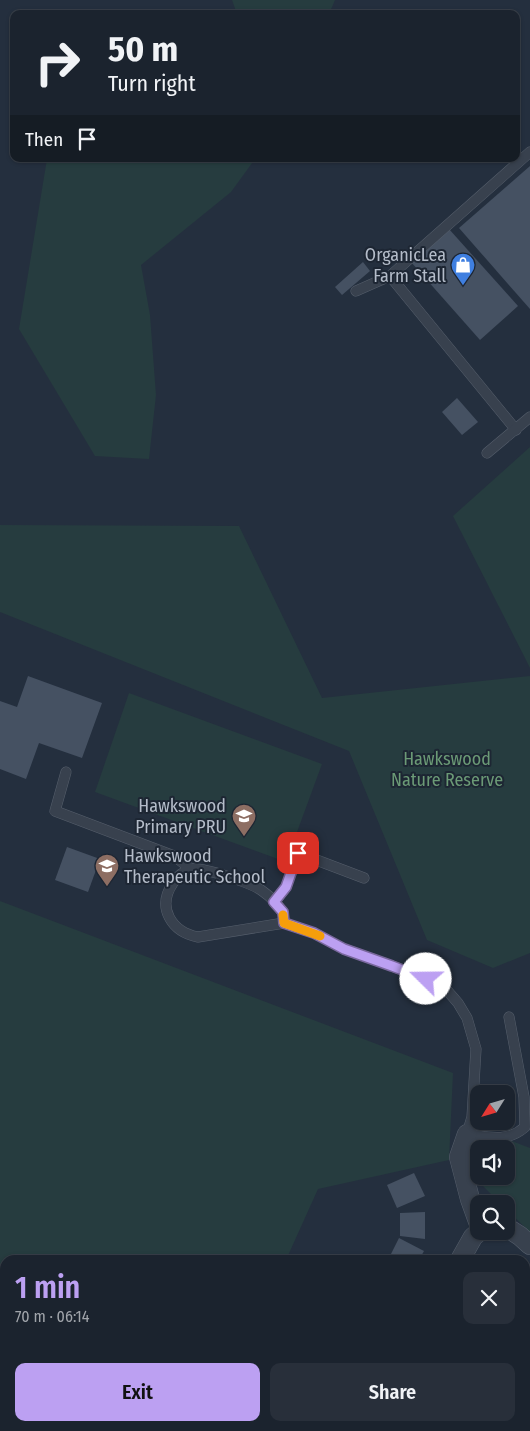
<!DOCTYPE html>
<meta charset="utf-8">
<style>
:root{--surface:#1b232e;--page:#282f3a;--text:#f1f3f6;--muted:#a0a4aa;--line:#39404a;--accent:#bca0f2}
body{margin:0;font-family:"Fira Sans Condensed",sans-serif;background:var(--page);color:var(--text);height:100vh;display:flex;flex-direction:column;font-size:19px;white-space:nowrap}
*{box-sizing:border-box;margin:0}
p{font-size:16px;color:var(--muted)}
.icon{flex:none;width:28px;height:28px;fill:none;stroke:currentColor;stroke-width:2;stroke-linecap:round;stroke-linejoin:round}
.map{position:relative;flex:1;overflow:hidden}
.panel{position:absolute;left:0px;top:1255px;width:530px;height:176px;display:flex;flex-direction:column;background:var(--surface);border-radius:15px 15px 0 0;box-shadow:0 1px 4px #0004,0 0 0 1px var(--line)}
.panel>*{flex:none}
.top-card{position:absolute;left:10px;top:10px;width:510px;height:152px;border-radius:10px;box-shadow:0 1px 4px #0004,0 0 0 1px var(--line);background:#1b232e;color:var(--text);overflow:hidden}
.needle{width:32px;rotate:233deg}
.controls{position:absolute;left:470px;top:1085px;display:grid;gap:10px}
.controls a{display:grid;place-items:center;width:45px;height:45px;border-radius:10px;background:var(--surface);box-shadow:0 1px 4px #0004,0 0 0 1px var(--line);font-size:25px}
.pin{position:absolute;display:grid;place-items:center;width:42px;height:42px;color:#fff;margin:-21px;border-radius:10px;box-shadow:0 2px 8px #0006}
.me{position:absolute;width:55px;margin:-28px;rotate:292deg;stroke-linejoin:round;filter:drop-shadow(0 0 4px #0008)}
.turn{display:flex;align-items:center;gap:18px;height:105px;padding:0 15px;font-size:22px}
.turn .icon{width:65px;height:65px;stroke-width:2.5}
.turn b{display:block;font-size:35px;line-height:42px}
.then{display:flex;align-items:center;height:48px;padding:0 15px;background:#0003;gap:10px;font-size:19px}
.round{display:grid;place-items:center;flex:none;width:52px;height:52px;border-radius:10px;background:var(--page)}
.summary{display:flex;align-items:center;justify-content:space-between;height:85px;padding:0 15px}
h1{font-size:30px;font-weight:600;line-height:38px;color:var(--accent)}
.cta{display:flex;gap:10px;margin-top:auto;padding:10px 15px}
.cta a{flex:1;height:58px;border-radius:10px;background:var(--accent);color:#111;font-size:20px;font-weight:600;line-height:58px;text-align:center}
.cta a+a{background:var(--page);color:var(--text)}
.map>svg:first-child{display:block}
.green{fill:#263c3f}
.building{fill:#455162}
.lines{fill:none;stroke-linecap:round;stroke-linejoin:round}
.lane-casing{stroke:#565f6c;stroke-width:11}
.street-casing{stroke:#565f6c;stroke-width:20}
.lane{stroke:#38414e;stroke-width:10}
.street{stroke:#38414e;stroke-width:19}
.route-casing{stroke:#7a689d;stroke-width:12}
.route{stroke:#bca0f2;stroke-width:9}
.slow{stroke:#f59e0b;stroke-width:9}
.labels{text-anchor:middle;stroke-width:4;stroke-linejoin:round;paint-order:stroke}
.poi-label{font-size:18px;fill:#b4bcc9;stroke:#1d2633;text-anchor:end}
.park-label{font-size:18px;fill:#6b9a76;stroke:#1d2633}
</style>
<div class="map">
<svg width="530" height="1431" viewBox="0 0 530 1431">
<rect width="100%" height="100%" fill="#242f3e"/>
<g class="green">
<path d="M232,0h103l-6,14h-92z"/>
<path d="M47,159h208l-24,33 -90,73 9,50 6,80 -7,64 -54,-3 -76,-127z"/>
<path d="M530,447v221l-77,-152z"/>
<path d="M0,525l239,1 83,172 208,-22v277l-37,15 -66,-28 -78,-189 -349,-139z"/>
<path d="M129,693l193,71 -36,98 -191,-70z"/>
<path d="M0,901l453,172 -4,87 -131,29 -32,71h-281v166h112l-6,5h-111z"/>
<path d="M509,1140l21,8v84l-24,-23v-5h-5l-27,-27 5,-5v4h27v-27h-5z"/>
</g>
<g class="building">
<path d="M530,166v143l-71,-81z"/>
<path d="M449,229l69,77 -38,34 -69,-78z"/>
<path d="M363,262l7,9 -28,24 -7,-8z"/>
<path d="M457,398l21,24 -16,13 -20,-23z"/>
<path d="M28,676l74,27 -20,55 -43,-15 -13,36 -26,-10v-68l17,6z"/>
<path d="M67,847l33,12 -12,33 -33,-12z"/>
<path d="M414,1173l11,23 -28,12 -10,-23z"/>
<path d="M425,1212v27l-25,-3v-23z"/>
<path d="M399,1238l25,13 -5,9h-31z"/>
<path d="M525,1288l5,5v38l-5,-5z"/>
<path d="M149,1426h31l2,5h-30z"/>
<path d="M379,1426h41l4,5h-46l-2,-2z"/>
</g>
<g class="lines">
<defs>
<g id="lane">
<path d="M390,276l126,154"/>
<path d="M356,291l34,-15 140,-124"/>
<path d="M487,453l43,-36"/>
<path d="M66,772l-11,39 119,45 17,13"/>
<path d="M274,902l12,-15 12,-34 66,25"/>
<path d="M284,923l-86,14c-26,-5 -42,-29 -25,-54 4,-6 11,-12 18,-14 12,-2 60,14 70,21 7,5 18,14 21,22 2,3 2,8 2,11l30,10 30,16 48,17 34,13 19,9 13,15 9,15 9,31 -4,68 -5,17c21,3 40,9 58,-7l-1,-30 -15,-80"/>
</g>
<g id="street">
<path d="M467,1134l-8,23 11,42 9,25"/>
<path d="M506,1227l14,9 10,9"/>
<path d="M460,1260l13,-23 7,-6"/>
<path d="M306,1426l5,5"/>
<path d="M248,1431l3,-5"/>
<path d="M343,1431l1,-5"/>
</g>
</defs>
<use href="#lane" class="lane-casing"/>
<use href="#street" class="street-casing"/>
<use href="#lane" class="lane"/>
<use href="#street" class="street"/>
</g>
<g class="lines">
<defs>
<path id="route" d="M298,853l-12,34 -12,15 9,10 1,11 30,10 30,16 48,17 34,13"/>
</defs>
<use href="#route" class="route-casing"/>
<use href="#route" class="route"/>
<path class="slow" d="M283,915l1,8 36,13"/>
</g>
<defs>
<symbol id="shop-pin" viewBox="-11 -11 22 30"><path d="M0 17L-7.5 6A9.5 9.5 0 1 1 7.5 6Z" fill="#3f7fe0" stroke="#1d2633"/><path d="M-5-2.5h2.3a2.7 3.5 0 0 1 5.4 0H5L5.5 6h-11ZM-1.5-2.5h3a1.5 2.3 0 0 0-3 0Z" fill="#fff"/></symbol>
<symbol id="school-pin" viewBox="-11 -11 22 30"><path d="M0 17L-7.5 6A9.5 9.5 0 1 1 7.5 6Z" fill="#8d6e63" stroke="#1d2633"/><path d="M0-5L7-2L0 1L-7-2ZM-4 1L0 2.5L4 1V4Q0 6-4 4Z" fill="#fff"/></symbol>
</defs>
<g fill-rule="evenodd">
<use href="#shop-pin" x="449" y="251" width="28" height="38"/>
<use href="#school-pin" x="230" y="802" width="28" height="38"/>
<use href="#school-pin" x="93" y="852" width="28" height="38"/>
</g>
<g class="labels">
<g class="poi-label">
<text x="446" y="261">OrganicLea<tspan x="446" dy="21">Farm Stall</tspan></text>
<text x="226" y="812">Hawkswood<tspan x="226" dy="21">Primary PRU</tspan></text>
<text x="124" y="862" text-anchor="start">Hawkswood<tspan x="124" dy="21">Therapeutic School</tspan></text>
</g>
<g class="park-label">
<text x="447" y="765">Hawkswood<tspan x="447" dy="21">Nature Reserve</tspan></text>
</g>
</g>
</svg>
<div class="controls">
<a><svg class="needle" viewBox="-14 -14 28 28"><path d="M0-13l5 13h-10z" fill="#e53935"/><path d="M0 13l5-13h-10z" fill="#a0a4aa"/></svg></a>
<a><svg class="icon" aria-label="sound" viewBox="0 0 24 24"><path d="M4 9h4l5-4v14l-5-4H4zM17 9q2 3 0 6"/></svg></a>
<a><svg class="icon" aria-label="search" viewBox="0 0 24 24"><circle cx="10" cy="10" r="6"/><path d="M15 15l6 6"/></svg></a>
</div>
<div class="pin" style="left:298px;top:853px;background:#d93025"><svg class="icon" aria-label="arrive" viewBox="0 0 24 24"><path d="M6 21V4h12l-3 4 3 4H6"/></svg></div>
<svg class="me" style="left:426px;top:979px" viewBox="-20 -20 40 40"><circle r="19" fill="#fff"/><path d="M0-13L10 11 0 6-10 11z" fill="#bca0f2"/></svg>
<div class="top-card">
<div class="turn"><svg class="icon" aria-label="right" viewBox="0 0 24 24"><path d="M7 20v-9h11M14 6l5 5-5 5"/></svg><div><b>50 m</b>Turn right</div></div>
<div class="then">Then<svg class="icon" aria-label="arrive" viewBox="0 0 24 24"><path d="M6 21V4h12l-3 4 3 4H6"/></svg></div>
</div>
<section class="panel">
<div class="summary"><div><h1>1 min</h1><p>70 m · 06:14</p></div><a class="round"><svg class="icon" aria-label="close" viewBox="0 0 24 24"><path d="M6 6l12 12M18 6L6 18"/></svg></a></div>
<div class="cta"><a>Exit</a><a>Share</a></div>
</section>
</div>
